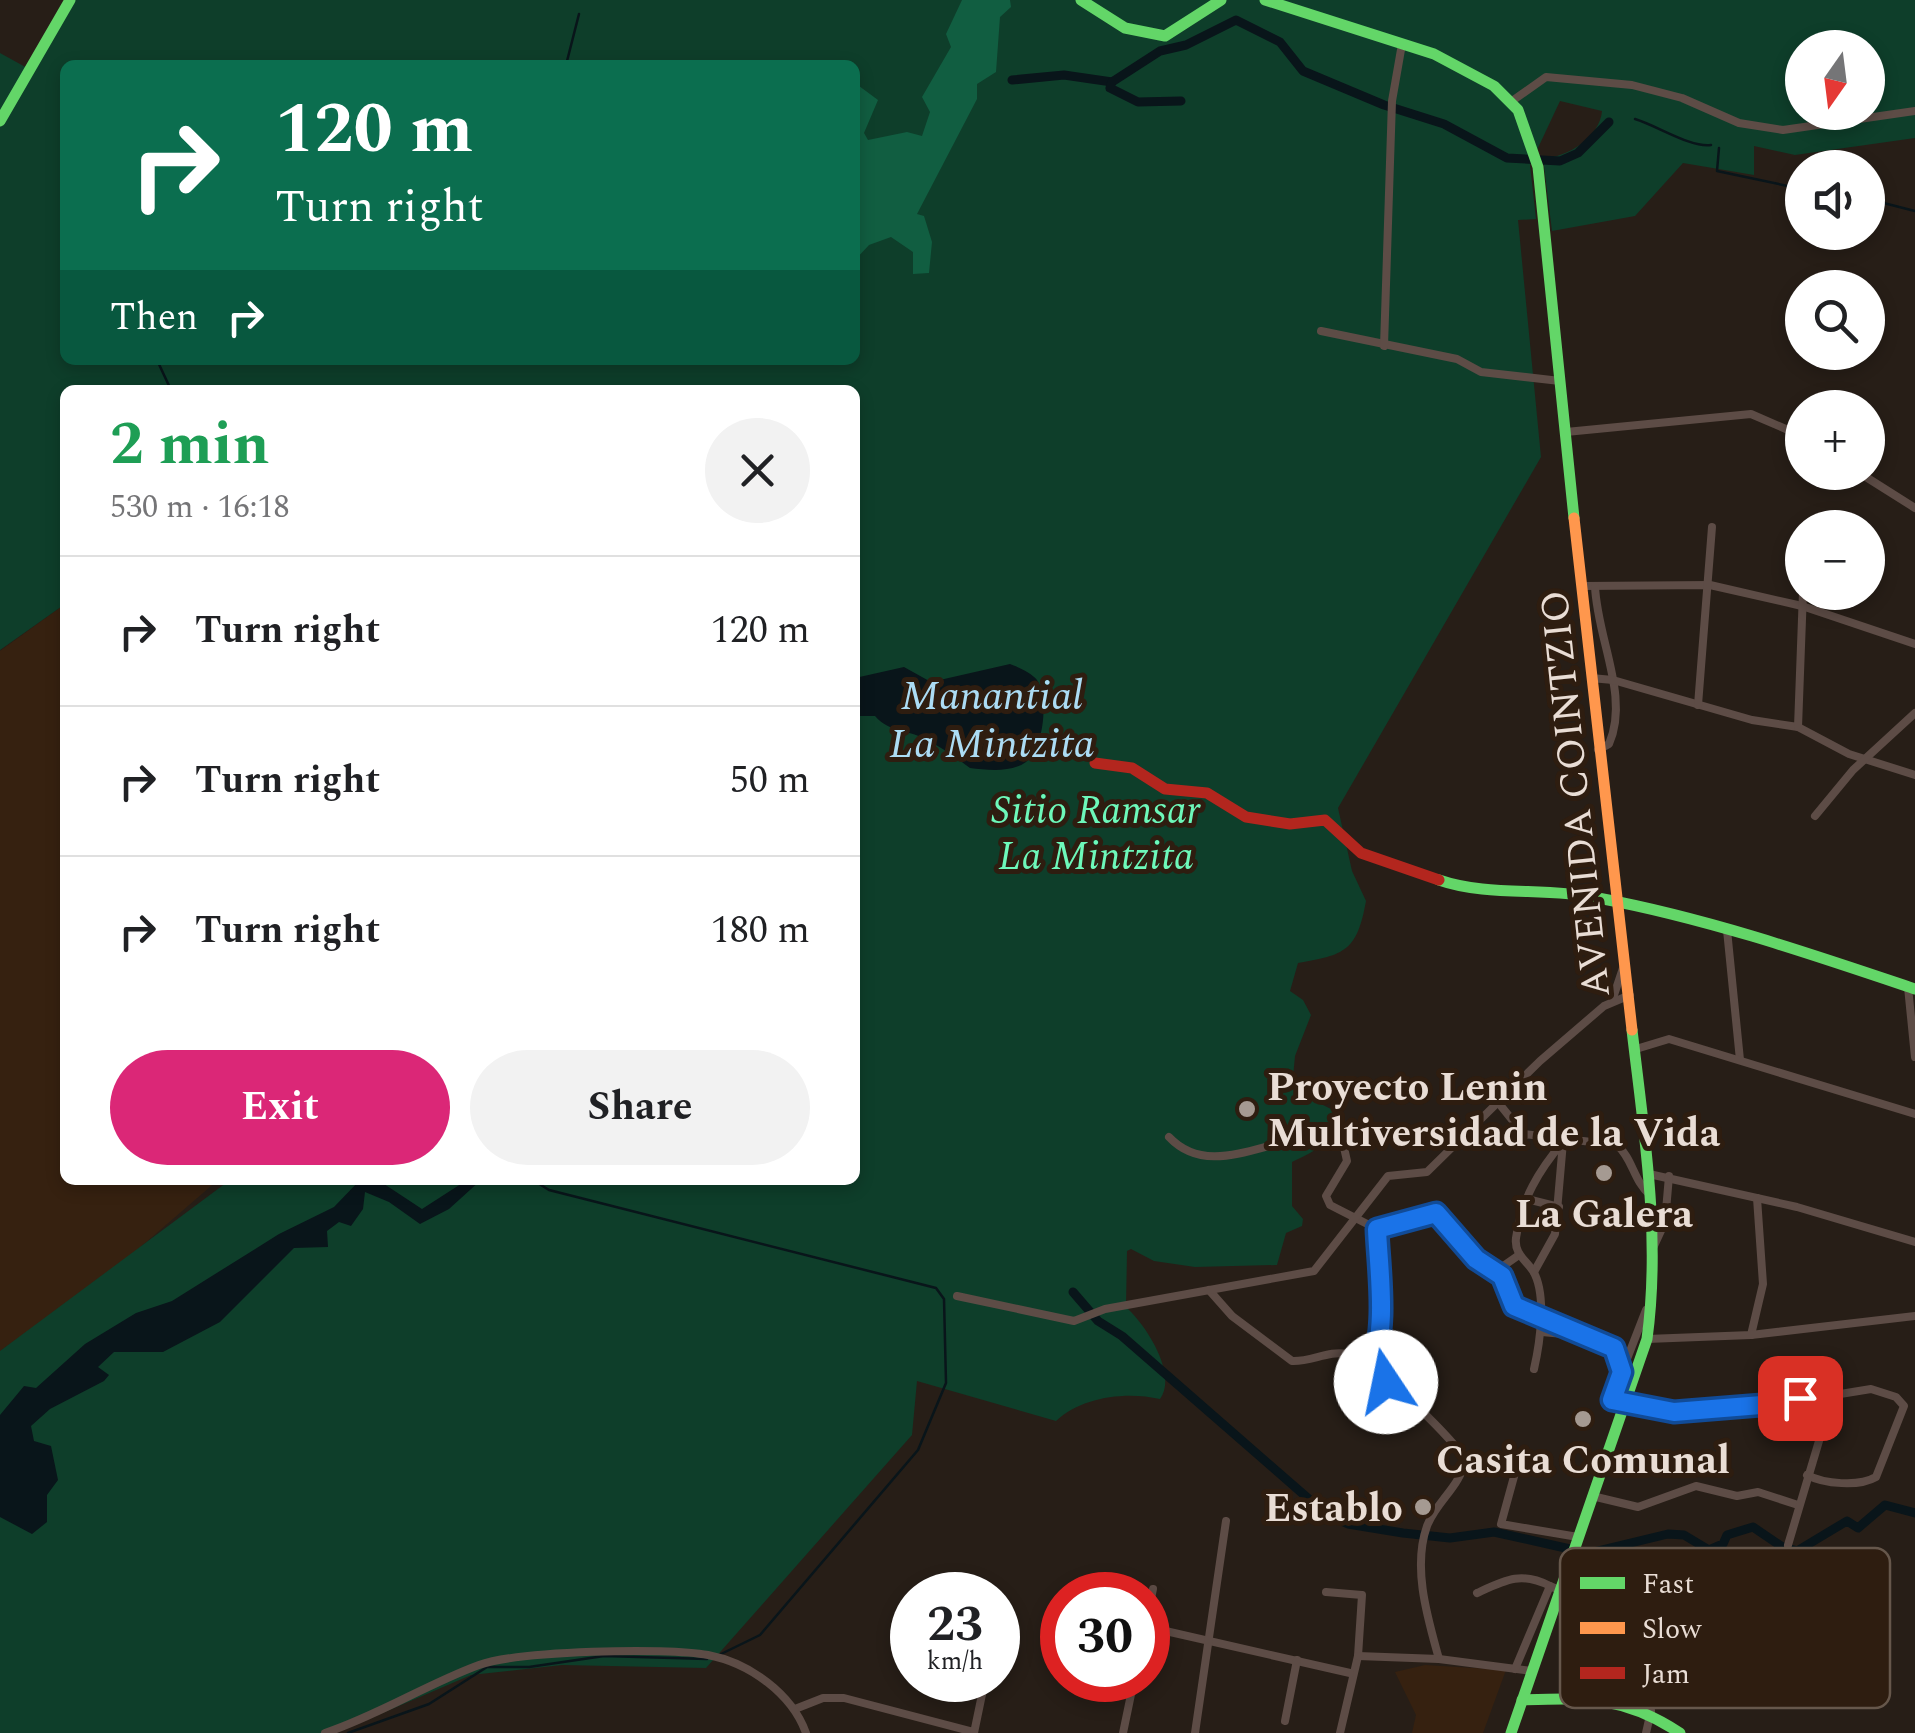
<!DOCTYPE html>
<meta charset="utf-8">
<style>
:root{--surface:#fff;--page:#f2f2f2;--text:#202124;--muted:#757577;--line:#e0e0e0;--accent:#db2777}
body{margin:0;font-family:Spectral,serif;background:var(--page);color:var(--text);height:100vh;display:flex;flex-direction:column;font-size:38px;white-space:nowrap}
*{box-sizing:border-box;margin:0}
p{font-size:32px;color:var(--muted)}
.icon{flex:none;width:55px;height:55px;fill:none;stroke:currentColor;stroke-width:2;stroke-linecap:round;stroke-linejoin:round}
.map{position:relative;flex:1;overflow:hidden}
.side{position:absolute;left:60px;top:385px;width:800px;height:800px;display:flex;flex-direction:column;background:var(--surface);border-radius:15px;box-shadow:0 5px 15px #0003}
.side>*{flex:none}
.hud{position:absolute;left:60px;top:60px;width:800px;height:305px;border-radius:15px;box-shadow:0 5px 15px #0003;background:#0b6e4f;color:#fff;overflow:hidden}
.needle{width:65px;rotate:194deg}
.buttons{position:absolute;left:1785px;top:30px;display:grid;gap:20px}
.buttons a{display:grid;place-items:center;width:100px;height:100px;border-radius:50%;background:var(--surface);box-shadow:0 5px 15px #0003;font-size:50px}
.speed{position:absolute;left:890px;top:1572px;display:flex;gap:20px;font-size:50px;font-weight:700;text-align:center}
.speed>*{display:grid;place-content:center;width:130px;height:130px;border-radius:50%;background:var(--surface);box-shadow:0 5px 15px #0003;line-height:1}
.speed small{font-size:25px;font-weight:400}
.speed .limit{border:15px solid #d22;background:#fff;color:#111}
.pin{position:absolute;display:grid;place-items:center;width:85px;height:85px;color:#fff;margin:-42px;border-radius:20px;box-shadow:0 5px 15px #0006}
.me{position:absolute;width:110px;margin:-55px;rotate:349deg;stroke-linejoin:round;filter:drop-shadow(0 0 8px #0008)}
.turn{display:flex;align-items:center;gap:35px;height:210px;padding:0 50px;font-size:45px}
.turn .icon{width:130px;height:130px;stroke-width:2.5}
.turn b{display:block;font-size:70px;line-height:85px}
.then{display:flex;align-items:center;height:95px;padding:0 50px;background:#0003;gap:20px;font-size:38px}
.round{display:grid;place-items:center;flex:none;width:105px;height:105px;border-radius:52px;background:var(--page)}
.headline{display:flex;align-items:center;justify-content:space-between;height:170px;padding:0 50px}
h1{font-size:60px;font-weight:700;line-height:75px;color:#1e9e55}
.button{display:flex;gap:20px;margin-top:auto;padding:20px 50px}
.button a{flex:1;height:115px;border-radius:60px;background:var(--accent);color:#fff;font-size:40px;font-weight:700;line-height:115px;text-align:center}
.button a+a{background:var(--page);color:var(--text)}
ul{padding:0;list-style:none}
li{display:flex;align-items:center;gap:30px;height:150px;padding:0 50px;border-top:2px solid var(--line)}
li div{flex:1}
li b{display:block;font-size:38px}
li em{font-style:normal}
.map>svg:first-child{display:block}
.built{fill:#362110}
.green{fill:#0e3e2a;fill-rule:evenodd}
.forest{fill:#115e41}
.water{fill:#09151a}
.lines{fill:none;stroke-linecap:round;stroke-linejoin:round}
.stream{stroke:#09151a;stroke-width:2.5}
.canal{stroke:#09151a;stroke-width:9}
.street{stroke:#5d4c46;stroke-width:8}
.fast{stroke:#63d668;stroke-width:11}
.slow{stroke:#ff974d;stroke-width:11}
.jam{stroke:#b3261e;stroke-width:11}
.route-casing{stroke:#114b97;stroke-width:25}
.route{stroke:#1a73e8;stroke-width:18}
.poi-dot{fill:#a59a92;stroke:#2e1d10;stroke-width:4}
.labels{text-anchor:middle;stroke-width:10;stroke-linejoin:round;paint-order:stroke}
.street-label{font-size:40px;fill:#e9ddd5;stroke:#2e1d10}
.park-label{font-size:40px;font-style:italic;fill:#6df8ba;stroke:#2e1d10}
.poi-label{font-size:40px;font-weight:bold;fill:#e9ddd5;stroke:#2e1d10}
.water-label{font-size:42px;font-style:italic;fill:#acdcf4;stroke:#2e1d10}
.key{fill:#2e1d10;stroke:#66574b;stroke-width:2.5}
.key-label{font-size:28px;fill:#e9ddd5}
</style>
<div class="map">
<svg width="1915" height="1733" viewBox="0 0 1915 1733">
<rect width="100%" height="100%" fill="#271e17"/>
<g class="built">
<path d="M65,604v576h153l-110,95 -108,76v-700z"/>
<path d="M1425,1665l81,5 -23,63h-71l4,-18 -21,-43z"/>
</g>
<path class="green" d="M72,0h1843v138l-120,17 -41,-9v29l-71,-12 -48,53 -83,15 -9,-73c24,0 57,-21 59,-47l-42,-10 -30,64 6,54 -18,1 23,237 -203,351 14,63 14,30c-9,50 -21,54 -68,62l-8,28 13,9 8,15 -16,41 -2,21 18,22 24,12c8,27 -22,41 -43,51v44l11,13 -1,7 -16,7 -9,32 -82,2 -41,-6 -23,-12 -4,2 -1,56c20,18 52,67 34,92 -34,-8 -79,-2 -104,22l-139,-40 -5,54 -206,233 -144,-3 -91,10 -135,58h-336v-382l230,-171h625v-790h-790v214l-65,46v-597l29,16zM1802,48h66v64h-66zM65,65h790v295h-790z"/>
<path class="forest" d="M962,0h48l1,7 -11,10 -4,55 -19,12v15l-60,115 7,2 8,26 -3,31 -16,1v-22l-22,-15 -22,8 -14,15v-177l23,17 -14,33 4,7 39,-8 15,4 8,-24 -8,-15 29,-50 -5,-13z"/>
<g class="water">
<path d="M1010,664c8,3 22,9 27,16 12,18 7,68 -11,82 -15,11 -39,8 -56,6 -15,-11 -27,-20 -45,-29 -19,-10 -35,-6 -50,-23h-20v-38l49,-11 27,15z"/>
<path d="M360,1180h18l44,29 45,-29h14l-32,29 -29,15 -31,-22 -24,-10 -2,17 -12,17 -12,-4 -12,9 1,16 -34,1 -74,74 -57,30h-49l-16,15 11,8 -5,6 -54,28 -19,17 3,15 17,5 7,34 -11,15v27l-15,12 -32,-17v-102l24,-29 12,2 49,-44 51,-31 36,-12 107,-67 55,-27z"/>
</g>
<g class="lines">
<g class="stream">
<path d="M566,65l13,-51"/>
<path d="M1635,119c23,7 56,29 76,26"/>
<path d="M1719,148l-2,23 85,18"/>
<path d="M1868,199l47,12"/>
<path d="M157,360l14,30"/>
<path d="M533,1180l16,10 387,98 8,11 2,84 -28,67 -158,185 -41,20"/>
<path d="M348,1733l81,-29 58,-37h42l75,-11 103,3"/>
</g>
<g class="canal">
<path d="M1012,80l52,-5 48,7"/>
<path d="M1181,101l-43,1 -28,-14 2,-6 48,-31 26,-6 50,-25 44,22 23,29 81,34 60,19 63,34 53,3 18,-8 31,-31"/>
<path d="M1073,1292l25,29 24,15 204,178 22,10 55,9 47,5 44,-6 76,17"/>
<path d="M1585,1554l83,-20 16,1 25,15 14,-6 4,-9 26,-8 28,19 16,5 50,-30 11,7 27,-23 30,8"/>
</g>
<g class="street">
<path d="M1512,101l34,-24 86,8 50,13 57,25 44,7 132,-19"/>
<path d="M1321,331l136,28 24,13 79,9"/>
<path d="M1384,346l8,-245 10,-57"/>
<path d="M1566,432l185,-18 51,22"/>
<path d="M1858,472l57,36"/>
<path d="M1802,528v19"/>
<path d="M1803,528l12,-7"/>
<path d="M1583,586l127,-1 92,21 113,38"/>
<path d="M1595,586c2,53 35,110 14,158l-11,6"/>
<path d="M1591,678l22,2 139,40 46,7 51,27 66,21"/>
<path d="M1698,705l14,-178"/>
<path d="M1798,727l5,-135"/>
<path d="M1815,816l38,-46 62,-57"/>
<path d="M1727,930l13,130"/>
<path d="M1908,987l7,70"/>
<path d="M1612,1001l12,-36"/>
<path d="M1636,1049l33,-10 246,75"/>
<path d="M1497,1101l28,35"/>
<path d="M1472,1128l145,17c16,14 16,35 33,50"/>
<path d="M1169,1137c48,51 119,-18 174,6l4,18 -21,35 4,9 47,24 59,-16 39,46 27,18 11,29 102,42 7,24"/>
<path d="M1649,1174l148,33 118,35"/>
<path d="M1527,1199l32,8"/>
<path d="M1653,1248l12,-26 4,-46"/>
<path d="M1496,1271l23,-16"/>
<path d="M1534,1272l21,-38 8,-92"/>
<path d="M1209,1290l23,26 60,45c19,1 37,-11 55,-7 28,7 99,79 118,104 -3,28 -28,42 -38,68 -15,42 1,93 12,133"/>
<path d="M957,1296l117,25 31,-12 209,-38 74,-95 39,-4 113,-111 64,-55 26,-11"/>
<path d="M1646,1310l-35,90 62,12 112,-9 86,-14 25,8 8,9 -28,71c-17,10 -52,7 -69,-2"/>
<path d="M1542,1332l32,3"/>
<path d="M1751,1335l12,-51 -6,-86"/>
<path d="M1647,1339l104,-4 164,-19"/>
<path d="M1370,1363c19,-27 8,-100 7,-134"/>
<path d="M1534,1369c6,-26 13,-75 -1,-98 -7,-11 -19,-17 -17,-33 5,-38 23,-68 47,-96"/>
<path d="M1785,1403l39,17"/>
<path d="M1518,1462l-17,62 77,13"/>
<path d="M1592,1496l46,11 58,-21 41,10 21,-4 40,13"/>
<path d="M1788,1545l45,-151"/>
<path d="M1326,1592l36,3 -4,61 -18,77"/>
<path d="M1477,1593c28,-13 44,-22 73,-7"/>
<path d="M1148,1613l5,-24"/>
<path d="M1148,1627l202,46"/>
<path d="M1061,1646h1"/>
<path d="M1358,1656l81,3 93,12"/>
<path d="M1515,1669l35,-83 9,4"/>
<path d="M795,1709l28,-11h21l130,34"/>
<path d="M1285,1721l12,-61"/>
<path d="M325,1733c54,-18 102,-49 154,-68 39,-14 187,-18 229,-10 42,8 84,39 98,78"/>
<path d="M974,1733l11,-53"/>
<path d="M1123,1733l11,-53"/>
<path d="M1195,1733l31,-212"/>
<path d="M1646,1733l5,-22"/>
</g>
<g class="fast">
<path d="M1081,0l44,28 40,8 56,-36"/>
<path d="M1265,0l169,54 60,32 24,24 20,57 36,351"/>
<path d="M0,121l70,-121"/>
<path d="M1439,880c49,17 107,7 159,18 108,20 213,56 317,91"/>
<path d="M1522,1700c65,-2 102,-4 158,33"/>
<path d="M1511,1733l136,-394c14,-103 -3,-206 -15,-309"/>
</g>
<path class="slow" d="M1574,518l58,512"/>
<path class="jam" d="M1095,763l37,5 33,21 42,4 39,24 44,7 35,-4 36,33 78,27"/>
</g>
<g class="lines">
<defs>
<path id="route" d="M1386,1382l-16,-18c19,-28 8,-101 7,-135l59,-16 40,46 26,17 12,30 100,42 8,24 -10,28 62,12 112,-9 14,-5"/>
</defs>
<use href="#route" class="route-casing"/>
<use href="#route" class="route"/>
</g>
<g class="poi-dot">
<circle cx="1247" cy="1109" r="10"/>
<circle cx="1604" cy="1173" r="10"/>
<circle cx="1583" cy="1419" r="10"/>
<circle cx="1423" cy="1507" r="10"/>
</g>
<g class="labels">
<g class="street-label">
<text transform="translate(1574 794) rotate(-96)" y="14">AVENIDA COINTZIO</text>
</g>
<g class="park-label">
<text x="1096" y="823">Sitio Ramsar<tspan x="1096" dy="46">La Mintzita</tspan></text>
</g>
<g class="poi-label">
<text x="1267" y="1100" text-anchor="start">Proyecto Lenin<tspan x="1267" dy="46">Multiversidad de la Vida</tspan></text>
<text x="1604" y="1227">La Galera</text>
<text x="1583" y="1473">Casita Comunal</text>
<text x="1403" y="1521" text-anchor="end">Establo</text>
</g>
<g class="water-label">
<text x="992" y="709">Manantial<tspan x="992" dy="48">La Mintzita</tspan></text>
</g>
</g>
<rect x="1560" y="1548" width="330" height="160" rx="15" class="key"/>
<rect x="1580" y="1577" width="45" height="12" fill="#63d668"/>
<rect x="1580" y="1622" width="45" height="12" fill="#ff974d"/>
<rect x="1580" y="1667" width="45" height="12" fill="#b3261e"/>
<g class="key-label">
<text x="1642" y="1593">Fast</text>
<text x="1642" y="1638">Slow</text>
<text x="1642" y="1683">Jam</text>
</g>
</svg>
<div class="buttons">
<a><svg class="needle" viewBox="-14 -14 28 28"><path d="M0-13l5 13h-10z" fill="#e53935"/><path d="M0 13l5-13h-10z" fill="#757577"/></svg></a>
<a><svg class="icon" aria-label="sound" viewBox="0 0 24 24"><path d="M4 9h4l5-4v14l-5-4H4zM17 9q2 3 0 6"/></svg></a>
<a><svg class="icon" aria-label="search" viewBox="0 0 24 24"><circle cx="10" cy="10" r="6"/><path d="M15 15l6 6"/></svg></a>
<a>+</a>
<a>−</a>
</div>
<div class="speed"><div>23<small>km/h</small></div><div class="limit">30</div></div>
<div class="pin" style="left:1800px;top:1398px;background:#d93025"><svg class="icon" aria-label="arrive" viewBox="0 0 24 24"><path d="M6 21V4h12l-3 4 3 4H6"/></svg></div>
<svg class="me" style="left:1386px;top:1382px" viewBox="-20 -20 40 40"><circle r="19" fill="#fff"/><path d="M0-13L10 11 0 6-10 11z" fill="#1a73e8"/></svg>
<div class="hud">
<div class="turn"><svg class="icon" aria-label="right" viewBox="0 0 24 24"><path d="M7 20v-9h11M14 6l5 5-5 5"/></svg><div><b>120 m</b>Turn right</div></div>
<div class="then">Then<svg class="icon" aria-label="right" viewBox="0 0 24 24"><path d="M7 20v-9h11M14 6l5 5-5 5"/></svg></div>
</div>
<section class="side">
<div class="headline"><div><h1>2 min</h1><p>530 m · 16:18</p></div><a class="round"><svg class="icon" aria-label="close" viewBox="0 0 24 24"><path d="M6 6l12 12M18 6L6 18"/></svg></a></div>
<ul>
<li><svg class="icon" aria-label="right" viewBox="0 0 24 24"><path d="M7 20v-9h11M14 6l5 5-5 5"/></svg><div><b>Turn right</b></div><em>120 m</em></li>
<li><svg class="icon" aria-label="right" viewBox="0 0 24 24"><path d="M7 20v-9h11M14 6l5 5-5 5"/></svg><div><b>Turn right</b></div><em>50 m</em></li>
<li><svg class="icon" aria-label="right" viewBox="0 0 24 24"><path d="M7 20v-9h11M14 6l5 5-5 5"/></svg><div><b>Turn right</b></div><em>180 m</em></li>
</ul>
<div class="button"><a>Exit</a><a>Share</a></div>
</section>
</div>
